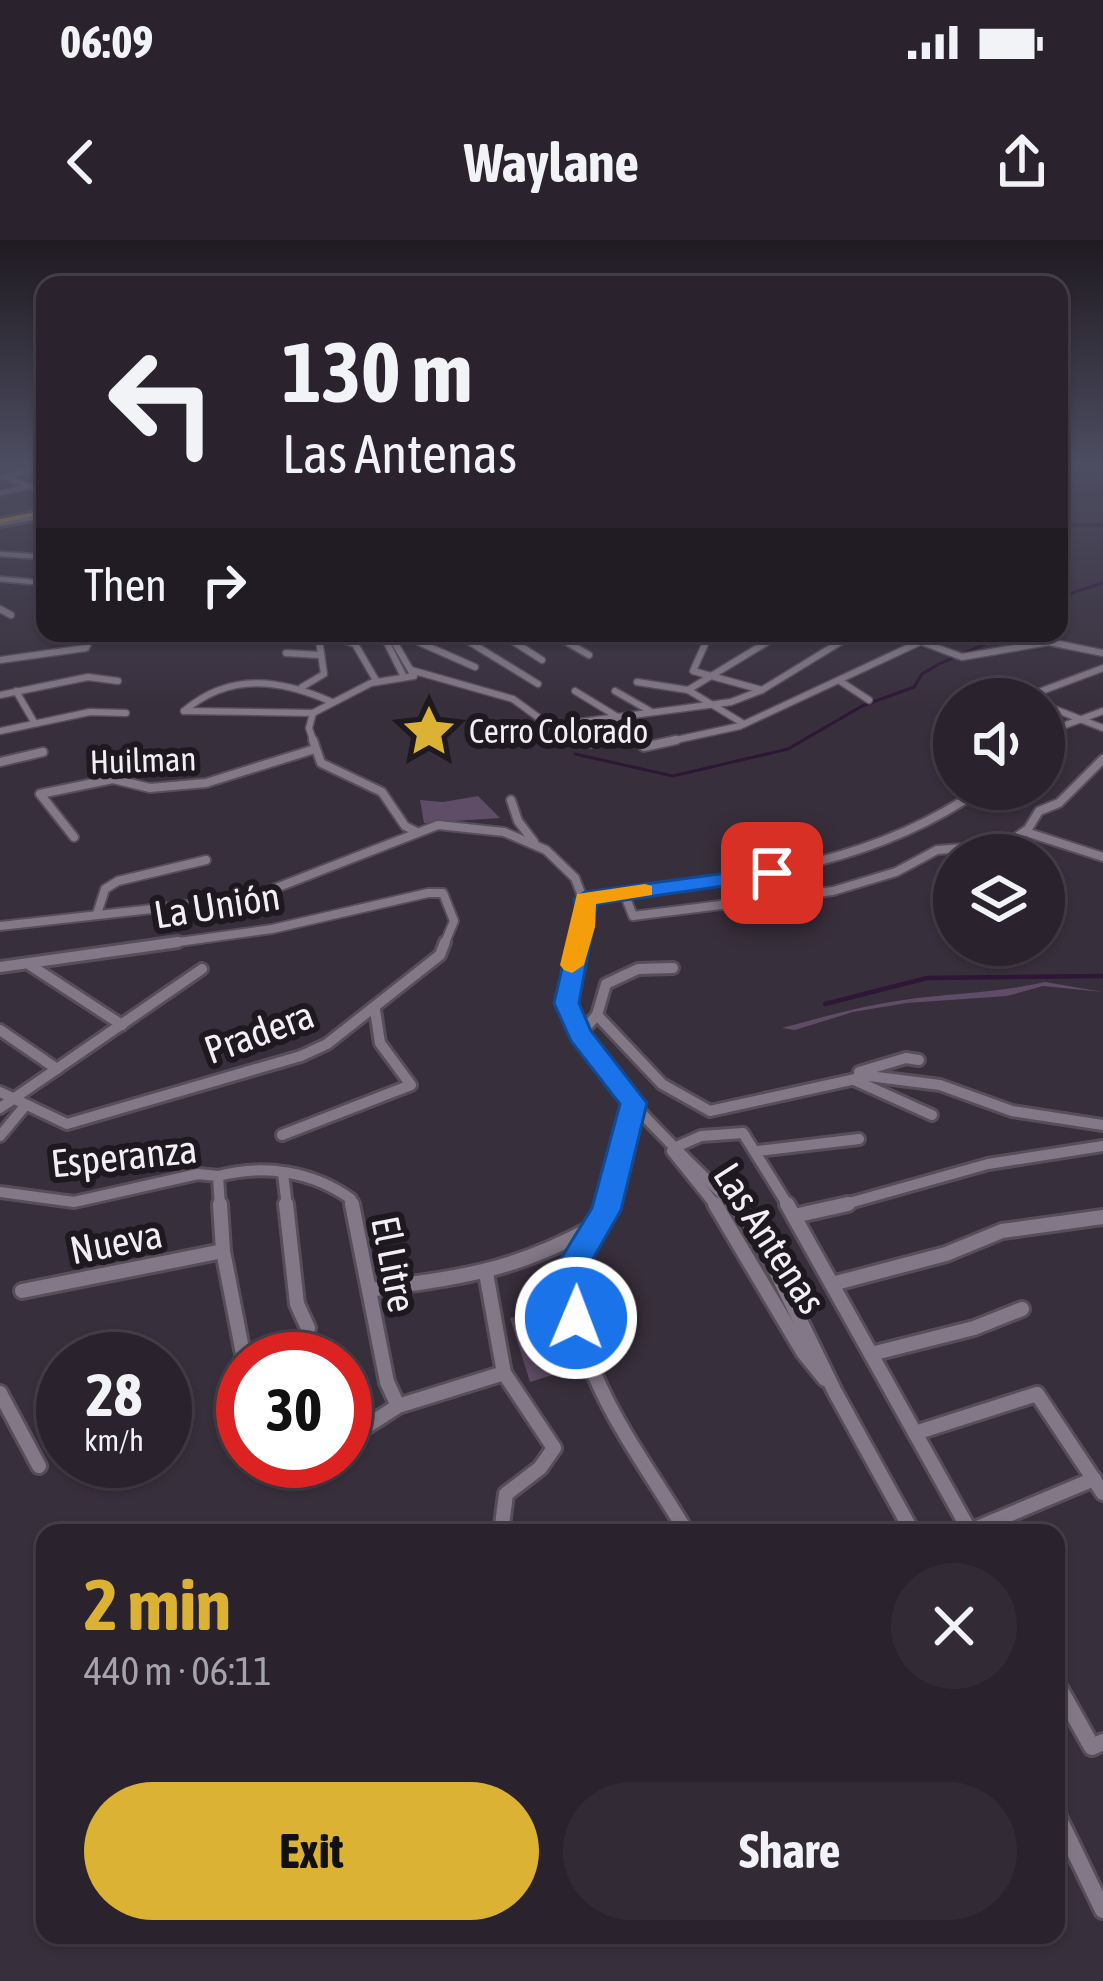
<!DOCTYPE html>
<meta charset="utf-8">
<style>
:root{--surface:#2a232d;--page:#322b35;--text:#f1f3f6;--muted:#a5a4aa;--line:#464049;--accent:#dbb233}
body{margin:0;font-family:"Asap Condensed",sans-serif;background:var(--page);color:var(--text);height:100vh;display:flex;flex-direction:column;font-size:45px;white-space:nowrap}
*{box-sizing:border-box;margin:0}
p{font-size:39px;color:var(--muted)}
.icon{flex:none;width:66px;height:66px;fill:none;stroke:currentColor;stroke-width:2;stroke-linecap:round;stroke-linejoin:round}
.map{position:relative;flex:1;overflow:hidden}
.sheet{position:absolute;left:36px;top:1284px;width:1029px;height:420px;display:flex;flex-direction:column;background:var(--surface);border-radius:24px;box-shadow:0 3px 9px #0004,0 0 0 3px var(--line)}
.sheet>*{flex:none}
.hud{position:absolute;left:36px;top:36px;width:1032px;height:366px;border-radius:24px;box-shadow:0 3px 9px #0004,0 0 0 3px var(--line);background:#2a232d;color:var(--text);overflow:hidden}
.controls{position:absolute;left:933px;top:438px;display:grid;gap:24px}
.controls a{display:grid;place-items:center;width:132px;height:132px;border-radius:50%;background:var(--surface);box-shadow:0 3px 9px #0004,0 0 0 3px var(--line);font-size:60px}
.speed{position:absolute;left:36px;top:1092px;display:flex;gap:24px;font-size:60px;font-weight:700;text-align:center}
.speed>*{display:grid;place-content:center;width:156px;height:156px;border-radius:50%;background:var(--surface);box-shadow:0 3px 9px #0004,0 0 0 3px var(--line);line-height:1}
.speed small{font-size:30px;font-weight:400}
.speed .limit{border:18px solid #d22;background:#fff;color:#111}
.pin{position:absolute;display:grid;place-items:center;width:102px;height:102px;color:#fff;margin:-51px;border-radius:24px;box-shadow:0 6px 18px #0006}
.me{position:absolute;width:132px;margin:-66px;rotate:1deg;stroke-linejoin:round;filter:drop-shadow(0 0 9px #0008)}
.turn{display:flex;align-items:center;gap:42px;height:252px;padding:0 48px;font-size:54px}
.turn .icon{width:156px;height:156px;stroke-width:2.5}
.turn b{display:block;font-size:84px;line-height:102px}
.then{display:flex;align-items:center;height:114px;padding:0 48px;background:#0003;gap:24px;font-size:45px}
.round{display:grid;place-items:center;flex:none;width:126px;height:126px;border-radius:63px;background:var(--page)}
.summary{display:flex;align-items:center;justify-content:space-between;height:204px;padding:0 48px}
h1{font-size:72px;font-weight:700;line-height:90px;color:var(--accent)}
.primary-button{display:flex;gap:24px;margin-top:auto;padding:24px 48px}
.primary-button a{flex:1;height:138px;border-radius:72px;background:var(--accent);color:#111;font-size:48px;font-weight:700;line-height:138px;text-align:center}
.primary-button a+a{background:var(--page);color:var(--text)}
.status{display:flex;justify-content:space-between;align-items:center;height:84px;padding:0 60px;background:var(--surface);direction:ltr}
.status svg{height:33px;fill:currentColor}
header{display:flex;justify-content:space-between;align-items:center;height:156px;padding:0 48px;background:var(--surface);font-size:54px;font-weight:700}
.map>svg:first-child{display:block}
.green{fill:#5f4c66}
.lines{fill:none;stroke-linecap:round;stroke-linejoin:round}
.stream-far1{stroke:#2e1637;stroke-width:3}
.stream{stroke:#2e1637;stroke-width:4.5}
.street-far5-casing{stroke:#564f5a;stroke-width:8}
.street-far4-casing{stroke:#564f5a;stroke-width:9}
.street-far3-casing{stroke:#564f5a;stroke-width:12}
.street-far2-casing{stroke:#564f5a;stroke-width:16}
.street-far1-casing{stroke:#564f5a;stroke-width:20}
.street-casing{stroke:#564f5a;stroke-width:22}
.secondary-casing{stroke:#564f5a;stroke-width:6}
.highway-casing{stroke:#564f5a;stroke-width:6}
.street-far5{stroke:#837887;stroke-width:4.5}
.street-far4{stroke:#837887;stroke-width:6}
.street-far3{stroke:#837887;stroke-width:8}
.street-far2{stroke:#837887;stroke-width:10}
.street-far1{stroke:#837887;stroke-width:14}
.street{stroke:#837887;stroke-width:16}
.secondary{fill:#837887;fill-rule:evenodd}
.highway{fill:#bc9a37;fill-rule:evenodd}
.route{fill:#1a73e8;stroke:#114b97;stroke-width:3}
.slow{fill:#f59e0b}
.labels{text-anchor:middle;stroke-width:12;stroke-linejoin:round;paint-order:stroke}
.far-poi-label{font-size:33px;fill:#f3edf6;stroke:#1d191f;text-anchor:start}
.far-street-label{font-size:33px;fill:#f3edf6;stroke:#1d191f}
.street-label{font-size:39px;fill:#f3edf6;stroke:#1d191f}
</style>
<div class="status"><b>06:09</b><svg viewBox="0 0 49 12"><path d="M0 12V9h3v3zM5 12V6h3v6zM10 12V3h3v9zM15 12V0h3v12zM26 1h20v11H26zM47 4h2v5h-2z"/></svg></div>
<header><svg class="icon" aria-label="back" viewBox="0 0 24 24"><path d="M15 5l-7 7 7 7"/></svg>Waylane<svg class="icon" aria-label="share" viewBox="0 0 24 24"><path d="M12 15V3M7 8l5-5 5 5M5 13v7h14v-7"/></svg></header>
<div class="map">
<svg width="1103" height="1741" viewBox="0 0 1103 1741">
<rect width="100%" height="100%" fill="#382f3c"/>
<g class="green">
<path d="M478,556l22,22 -76,5 -4,-23 23,2z"/>
<path d="M1045,742l58,10 -60,-6 -36,10 -100,7 -54,9 -58,18 -13,-2c40,-11 80,-22 121,-28 48,-7 95,-7 142,-18z"/>
<path d="M541,1070l21,62 -32,10 -20,-64z"/>
</g>
<g class="lines">
<g class="stream-far1">
<path d="M1059,285h44"/>
<path d="M1059,375l13,-22 31,-10"/>
<path d="M575,514l98,22 115,-27 74,-43 52,-19 8,-13 17,-10 71,-31"/>
</g>
<path class="stream" d="M825,764l102,-26 176,-2"/>
<defs>
<g id="street-far5">
<path d="M3,236l42,17"/>
<path d="M3,236l42,-10"/>
<path d="M0,253l45,-10"/>
<path d="M0,314l45,3"/>
<path d="M0,339l45,4"/>
</g>
<g id="street-far4">
<path d="M0,369l11,6"/>
<path d="M321,393l34,11 22,38"/>
<path d="M367,393l16,3"/>
<path d="M455,393l83,51"/>
<path d="M500,393l42,27"/>
<path d="M551,393l38,22"/>
<path d="M816,393l23,8"/>
<path d="M898,393l64,24 87,-15 54,11"/>
<path d="M972,393l13,4"/>
<path d="M653,397l12,-4"/>
<path d="M393,400l14,-3 68,30"/>
<path d="M386,401l18,36"/>
<path d="M706,402l-13,29 69,19"/>
<path d="M286,413l34,2"/>
<path d="M0,420l86,-12 2,-4 -15,-11"/>
<path d="M411,430l102,29 37,27 3,17"/>
<path d="M840,441l29,19"/>
<path d="M637,442l51,8 56,34"/>
<path d="M302,447l22,-13 -6,-41"/>
<path d="M688,450l94,-57"/>
<path d="M16,451l18,31"/>
<path d="M575,451l41,25 24,27"/>
<path d="M615,451l35,20"/>
<path d="M0,455l88,-18 30,4"/>
<path d="M1027,459l-4,-1 80,-30"/>
<path d="M1044,465l59,23"/>
<path d="M184,471c46,-39 96,-32 148,-9"/>
<path d="M184,471l129,2"/>
<path d="M550,486l181,-24 31,-12 93,-57"/>
<path d="M0,491l90,-19 36,1"/>
<path d="M1044,493l59,-22"/>
<path d="M552,499l39,4"/>
<path d="M314,503l-5,-15 4,-15 58,-30 43,-7 -25,-43"/>
<path d="M662,503l78,-17 180,-84"/>
</g>
<g id="street-far3">
<path d="M313,500l8,23 61,29 23,34 12,6"/>
<path d="M562,500l29,3"/>
<path d="M638,500l6,7 32,-7"/>
<path d="M0,522l43,-10"/>
<path d="M511,560l7,21 16,21"/>
<path d="M1029,593l74,24"/>
<path d="M74,597l-34,-43 73,-15 37,9 56,-5 109,-34"/>
<path d="M624,653l9,23 200,-25 63,-19 41,-22 68,-5 23,-16 11,-18 20,-8 44,-44"/>
<path d="M585,659c139,-19 278,-27 396,-110"/>
<path d="M97,674l8,-25 13,-8 88,-21"/>
<path d="M0,686l250,-28 188,-73 66,7 42,18 29,28 12,31 -10,36"/>
<path d="M157,705l115,-16 156,-36h15l11,28 -10,24"/>
</g>
<g id="street-far2">
<path d="M578,702c-5,19 -15,45 -10,64 15,59 123,157 167,201"/>
<path d="M30,725l92,60"/>
<path d="M0,727l178,-25"/>
<path d="M597,775l65,69 48,27 159,-35 71,9 72,26 91,14"/>
<path d="M0,790l57,39"/>
<path d="M580,794l17,-19 9,-31 32,-15 35,-1"/>
<path d="M859,832l47,-14 13,2"/>
<path d="M854,840l78,35"/>
<path d="M0,852l67,32 234,-68 26,-12 113,-89 5,-13"/>
<path d="M0,868l202,-139"/>
<path d="M282,895l129,-50 -31,-42 -5,-33"/>
<path d="M0,896l24,-29"/>
<path d="M676,907l25,-11 42,-3 46,74"/>
<path d="M672,911l45,56"/>
<path d="M758,911l101,-12"/>
<path d="M283,933l4,34"/>
<path d="M218,936c46,-12 94,-5 133,23l1,8"/>
<path d="M0,952l74,10 124,-28 20,2 2,31"/>
<path d="M607,967l27,-104"/>
<path d="M835,967l153,-43 115,-18"/>
</g>
<g id="street-far1">
<path d="M220,964l3,47 21,108"/>
<path d="M286,964l11,100 11,24"/>
<path d="M352,964l35,178 11,24"/>
<path d="M608,964c-7,19 -28,37 -31,57 -17,97 64,193 110,272"/>
<path d="M715,964l88,148 22,27"/>
<path d="M732,964l21,20 82,168 78,141"/>
<path d="M787,964l184,329"/>
<path d="M794,976l54,-12"/>
<path d="M486,1033l18,100 50,75 -14,20 -34,26 -5,39"/>
<path d="M832,1044l114,-30 56,-23 101,-14"/>
<path d="M369,1050c89,-13 140,-17 221,-61"/>
<path d="M22,1051l201,-40"/>
<path d="M871,1114l103,-26 48,-19"/>
<path d="M0,1153l39,73"/>
<path d="M915,1193l122,-39 66,99"/>
<path d="M345,1200l53,-34 106,-33"/>
<path d="M970,1291l124,-52"/>
</g>
<g id="street">
<path d="M1056,1443l36,64 11,-5"/>
<path d="M1056,1573l47,97"/>
</g>
<path id="secondary" d="M45,274v4l-45,8v-4z"/>
<path id="highway" d="M45,270v4l-45,9v-4z"/>
</defs>
<use href="#street-far5" class="street-far5-casing"/>
<use href="#street-far4" class="street-far4-casing"/>
<use href="#street-far3" class="street-far3-casing"/>
<use href="#street-far2" class="street-far2-casing"/>
<use href="#street-far1" class="street-far1-casing"/>
<use href="#street" class="street-casing"/>
<use href="#secondary" class="secondary-casing"/>
<use href="#highway" class="highway-casing"/>
<use href="#street-far5" class="street-far5"/>
<use href="#street-far4" class="street-far4"/>
<use href="#street-far3" class="street-far3"/>
<use href="#street-far2" class="street-far2"/>
<use href="#street-far1" class="street-far1"/>
<use href="#street" class="street"/>
<use href="#secondary" class="secondary"/>
<use href="#highway" class="highway"/>
</g>
<linearGradient id="sky" x2="0" y2="1"><stop stop-color="#1f1a21"/><stop offset="0.48" stop-color="#4d4d61"/><stop offset="1" stop-color="#4d4d61" stop-opacity="0"/></linearGradient>
<rect width="1103" height="468" fill="url(#sky)"/>
<path class="route" d="M772,627l7,2v9l-182,26 -18,99 12,28 56,72 -26,107 -28,49v59l-5,10 -12,5 -11,-5 -5,-10 2,-61 30,-49 28,-104 -49,-63 -17,-38 22,-94 -2,-10 11,-7z"/>
<path class="slow" d="M645,644l7,2v9l-56,9 -1,23 -11,38 -12,8 -8,-3 -4,-5 17,-71z"/>
<defs>
<symbol id="sight-bare" viewBox="-9 -9 18 18"><path d="M0-6L1.8-2.2L6-1.7L2.9 1.2L3.7 5.4L0 3.3L-3.7 5.4L-2.9 1.2L-6-1.7L-1.8-2.2Z" fill="#dbb233" stroke="#1d191f" stroke-width="2.5" paint-order="stroke"/></symbol>
</defs>
<g fill-rule="evenodd">
<use href="#sight-bare" x="391" y="453" width="76" height="76"/>
</g>
<g class="labels">
<g class="far-poi-label">
<text x="469" y="503">Cerro Colorado</text>
</g>
<g class="far-street-label">
<text transform="translate(143 520) rotate(-2)" y="12">Huilman</text>
</g>
<g class="street-label">
<text transform="translate(217 665) rotate(-9)" y="14">La Unión</text>
<text transform="translate(259 792) rotate(-20)" y="14">Pradera</text>
<text transform="translate(124 916) rotate(-6)" y="14">Esperanza</text>
<text transform="translate(770 998) rotate(57)" y="14">Las Antenas</text>
<text transform="translate(116 1002) rotate(-11)" y="14">Nueva</text>
<text transform="translate(394 1024) rotate(79)" y="14">El Litre</text>
</g>
</g>
</svg>
<div class="controls">
<a><svg class="icon" aria-label="sound" viewBox="0 0 24 24"><path d="M4 9h4l5-4v14l-5-4H4zM17 9q2 3 0 6"/></svg></a>
<a><svg class="icon" aria-label="layers" viewBox="0 0 24 24"><path d="M12 4l9 5-9 5-9-5zM3 14l9 5 9-5"/></svg></a>
</div>
<div class="speed"><div>28<small>km/h</small></div><div class="limit">30</div></div>
<div class="pin" style="left:772px;top:633px;background:#d93025"><svg class="icon" aria-label="arrive" viewBox="0 0 24 24"><path d="M6 21V4h12l-3 4 3 4H6"/></svg></div>
<svg class="me" style="left:576px;top:1078px" viewBox="-20 -20 40 40"><circle r="17" fill="#1a73e8" stroke="#fff" stroke-width="3"/><path d="M0-11L8 9 0 5-8 9z" fill="#fff"/></svg>
<div class="hud">
<div class="turn"><svg class="icon" aria-label="left" viewBox="0 0 24 24"><path d="M17 20v-9H6M10 6l-5 5 5 5"/></svg><div><b>130 m</b>Las Antenas</div></div>
<div class="then">Then<svg class="icon" aria-label="right" viewBox="0 0 24 24"><path d="M7 20v-9h11M14 6l5 5-5 5"/></svg></div>
</div>
<section class="sheet">
<div class="summary"><div><h1>2 min</h1><p>440 m · 06:11</p></div><a class="round"><svg class="icon" aria-label="close" viewBox="0 0 24 24"><path d="M6 6l12 12M18 6L6 18"/></svg></a></div>
<div class="primary-button"><a>Exit</a><a>Share</a></div>
</section>
</div>
